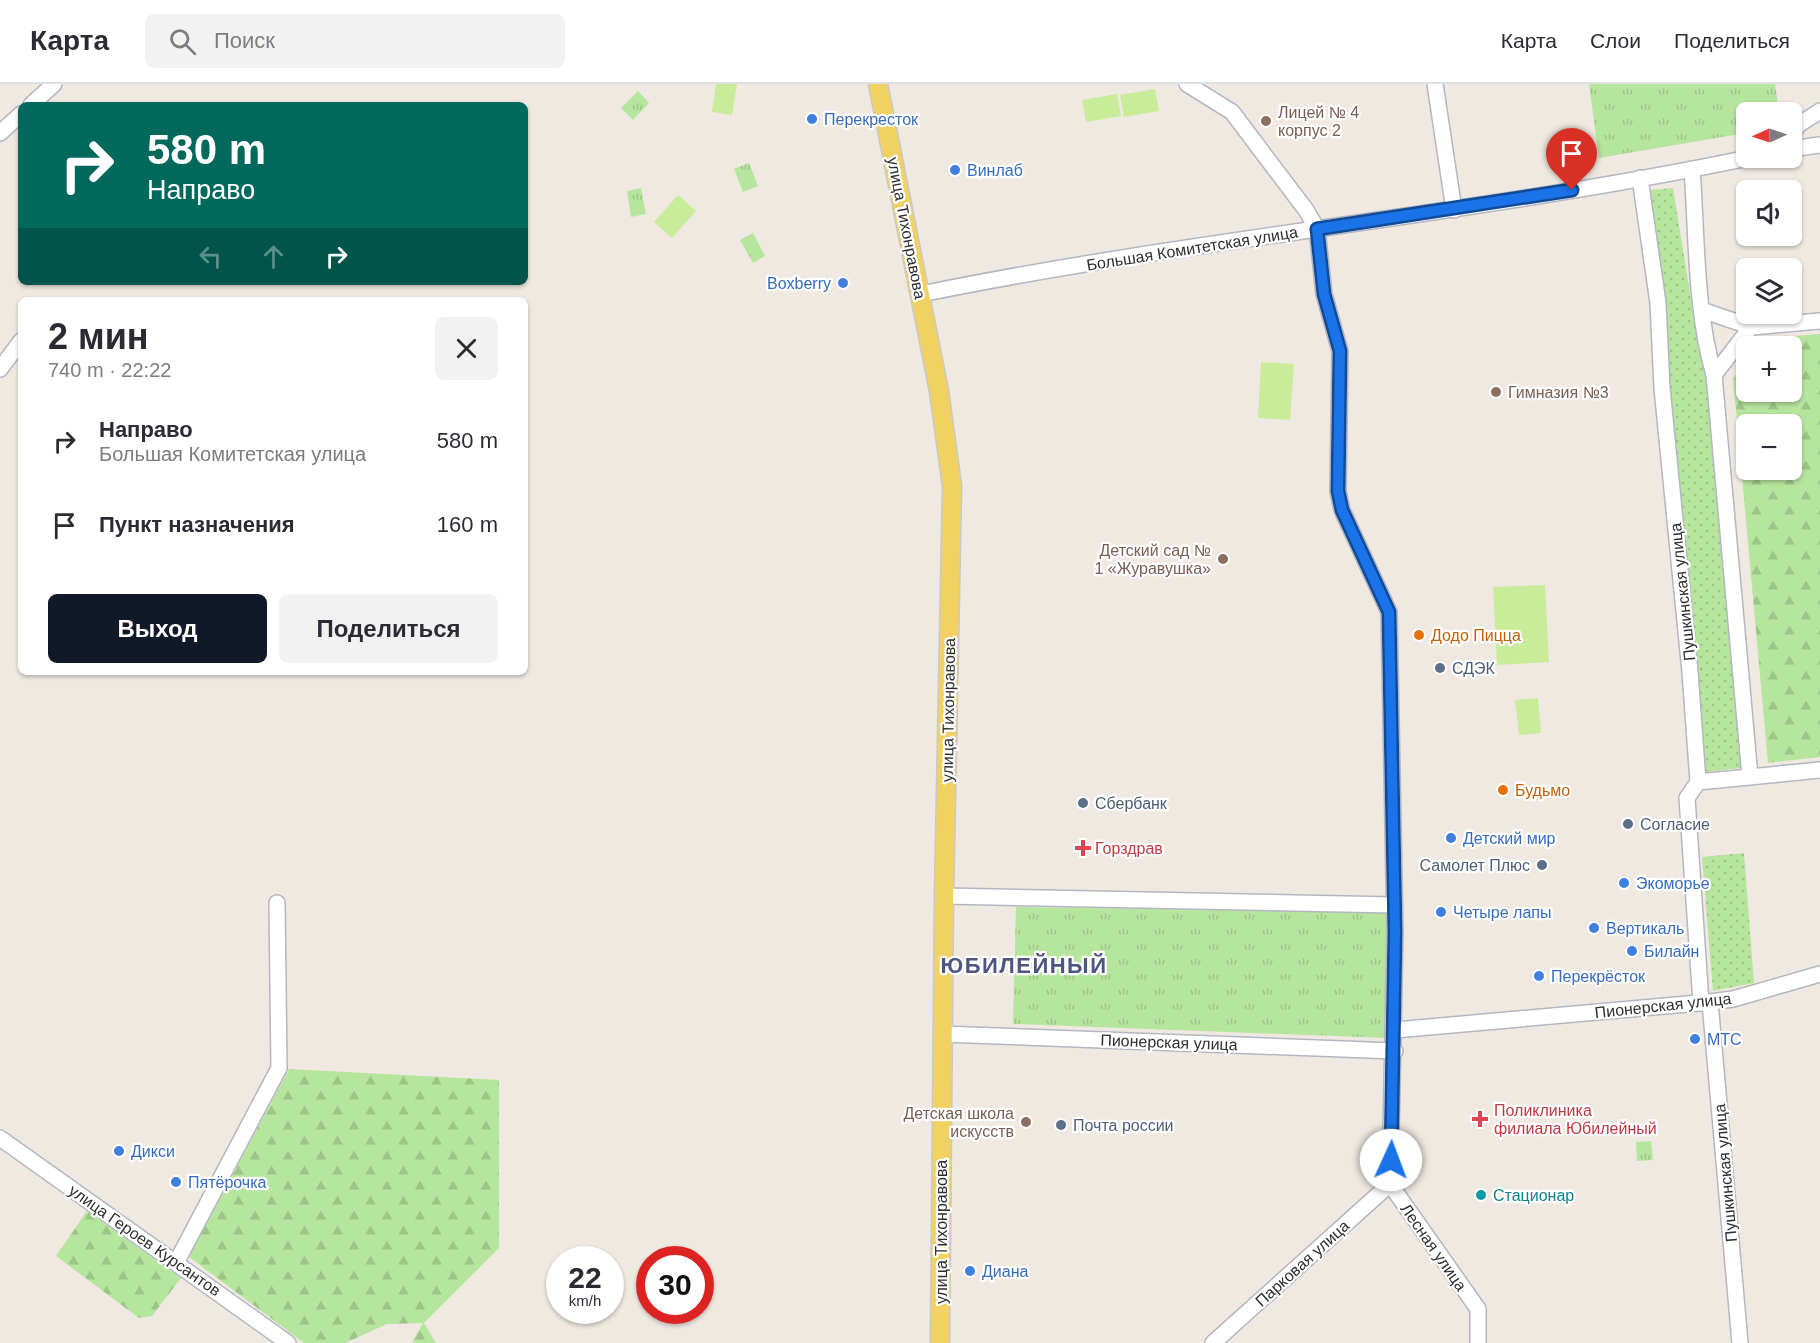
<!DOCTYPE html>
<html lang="ru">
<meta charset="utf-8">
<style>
:root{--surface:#fff;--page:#f2f2f3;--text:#2b2b33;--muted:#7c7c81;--line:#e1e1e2;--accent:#111827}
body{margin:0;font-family:Arial,sans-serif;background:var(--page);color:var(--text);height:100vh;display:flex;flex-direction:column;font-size:22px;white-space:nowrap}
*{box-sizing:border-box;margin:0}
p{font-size:20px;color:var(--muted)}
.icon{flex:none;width:33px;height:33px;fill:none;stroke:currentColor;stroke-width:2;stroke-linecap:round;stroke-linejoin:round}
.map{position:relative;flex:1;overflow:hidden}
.details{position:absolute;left:18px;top:213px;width:510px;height:378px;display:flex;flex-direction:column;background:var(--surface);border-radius:9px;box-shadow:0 2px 4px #0004}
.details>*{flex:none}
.banner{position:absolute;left:18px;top:18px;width:510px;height:183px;border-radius:9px;box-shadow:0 2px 4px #0004;background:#00695c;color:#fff;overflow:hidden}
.needle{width:39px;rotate:267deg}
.buttons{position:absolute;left:1736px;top:18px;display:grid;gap:12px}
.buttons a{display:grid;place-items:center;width:66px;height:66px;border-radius:9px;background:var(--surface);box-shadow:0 2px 4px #0004;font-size:30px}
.speed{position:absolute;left:546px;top:1162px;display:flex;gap:12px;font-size:30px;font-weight:700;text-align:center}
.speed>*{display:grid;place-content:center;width:78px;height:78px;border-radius:50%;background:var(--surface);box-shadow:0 2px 4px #0004;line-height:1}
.speed small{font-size:15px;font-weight:400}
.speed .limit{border:9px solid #d22;background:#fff;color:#111}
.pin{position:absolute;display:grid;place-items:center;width:51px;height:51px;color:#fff;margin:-62px -26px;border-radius:50% 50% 50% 0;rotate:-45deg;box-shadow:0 0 6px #0007}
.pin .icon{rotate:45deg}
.me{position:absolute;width:66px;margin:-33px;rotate:2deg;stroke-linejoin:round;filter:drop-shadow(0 0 4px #0008)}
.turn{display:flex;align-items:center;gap:21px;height:126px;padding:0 30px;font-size:27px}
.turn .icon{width:78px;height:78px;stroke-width:2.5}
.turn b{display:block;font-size:42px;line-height:51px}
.lanes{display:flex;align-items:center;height:57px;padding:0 30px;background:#0003;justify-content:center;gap:30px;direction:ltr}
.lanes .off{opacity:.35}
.round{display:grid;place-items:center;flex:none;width:63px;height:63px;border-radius:9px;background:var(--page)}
.summary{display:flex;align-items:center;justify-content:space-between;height:102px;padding:0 30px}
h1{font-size:36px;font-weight:700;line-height:45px}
.action{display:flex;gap:12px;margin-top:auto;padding:12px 30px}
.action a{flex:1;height:69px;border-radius:9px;background:var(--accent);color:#fff;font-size:24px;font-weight:700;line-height:69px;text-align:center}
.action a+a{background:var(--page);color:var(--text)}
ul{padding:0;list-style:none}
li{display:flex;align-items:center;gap:18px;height:84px;padding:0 30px}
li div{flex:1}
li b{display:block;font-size:22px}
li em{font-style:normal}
header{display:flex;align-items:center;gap:36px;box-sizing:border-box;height:84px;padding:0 30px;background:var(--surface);border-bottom:2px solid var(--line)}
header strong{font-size:28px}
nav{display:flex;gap:33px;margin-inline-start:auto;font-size:21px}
.search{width:420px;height:54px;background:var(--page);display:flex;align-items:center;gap:15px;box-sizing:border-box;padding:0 21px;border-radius:9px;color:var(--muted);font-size:22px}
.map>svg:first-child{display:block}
.grass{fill:url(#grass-dots)}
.forest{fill:url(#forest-firs);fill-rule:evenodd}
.park{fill:url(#park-tufts)}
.pitch{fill:#c9ec9a}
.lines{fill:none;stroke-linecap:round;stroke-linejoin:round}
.minor-casing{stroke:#b4b7c1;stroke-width:18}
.major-casing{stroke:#c9c9c9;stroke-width:21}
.minor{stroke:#fff;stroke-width:15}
.major{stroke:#f2d163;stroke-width:18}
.route-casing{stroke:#114b97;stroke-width:15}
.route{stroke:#1a73e8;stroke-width:10}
.shop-dot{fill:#3f7fe0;stroke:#fff;stroke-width:2}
.education-dot{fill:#8d6e63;stroke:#fff;stroke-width:2}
.food-dot{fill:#e8710a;stroke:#fff;stroke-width:2}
.service-dot{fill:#5c6f8a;stroke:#fff;stroke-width:2}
.health-dot{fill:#e0444e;stroke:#fff;stroke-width:2}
.culture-dot{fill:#0f9aa8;stroke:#fff;stroke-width:2}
.labels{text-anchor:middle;stroke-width:4.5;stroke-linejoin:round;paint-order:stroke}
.education-label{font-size:16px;fill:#785e54;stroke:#fff;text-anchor:start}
.shop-label{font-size:16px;fill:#366cbe;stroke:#fff;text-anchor:start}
.street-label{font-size:16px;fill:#2e2e2e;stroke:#fff}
.food-label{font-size:16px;fill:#c56008;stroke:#fff;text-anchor:start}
.service-label{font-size:16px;fill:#4e5e75;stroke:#fff;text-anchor:start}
.health-label{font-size:16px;fill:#be3a42;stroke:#fff;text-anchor:start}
.culture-label{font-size:16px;fill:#0d838f;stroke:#fff;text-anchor:start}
.district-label{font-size:22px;font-weight:bold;letter-spacing:1.5px;fill:#4d5680;stroke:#fff}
</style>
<header>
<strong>Карта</strong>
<div class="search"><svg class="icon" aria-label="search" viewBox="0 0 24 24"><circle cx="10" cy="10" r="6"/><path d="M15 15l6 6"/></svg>Поиск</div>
<nav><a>Карта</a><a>Слои</a><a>Поделиться</a></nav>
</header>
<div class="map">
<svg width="1820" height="1259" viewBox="0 0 1820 1259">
<defs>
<pattern id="grass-dots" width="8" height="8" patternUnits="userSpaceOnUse" patternTransform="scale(1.5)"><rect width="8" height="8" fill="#b6e59e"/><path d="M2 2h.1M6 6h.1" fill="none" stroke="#9dc588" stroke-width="1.8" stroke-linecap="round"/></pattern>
<pattern id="forest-firs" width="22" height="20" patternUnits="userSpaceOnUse" patternTransform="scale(1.5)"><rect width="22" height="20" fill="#b6e59e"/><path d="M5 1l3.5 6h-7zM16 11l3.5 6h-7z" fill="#9dc588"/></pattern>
<pattern id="park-tufts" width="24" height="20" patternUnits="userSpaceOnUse" patternTransform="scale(1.5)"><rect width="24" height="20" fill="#b6e59e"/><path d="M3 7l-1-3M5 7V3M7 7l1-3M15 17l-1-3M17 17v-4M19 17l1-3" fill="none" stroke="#9dc588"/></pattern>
</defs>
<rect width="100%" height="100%" fill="#efe9e1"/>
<g class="grass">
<path d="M1673,104l24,148 12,45 32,387 -37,4 -35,-383 -4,-89 -15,-110z"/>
<path d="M1744,769l10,130 -41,8 -11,-134z"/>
</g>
<g class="forest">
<path d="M1820,250v423l-52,6 -35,-385 13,-15v29h45v-46h-31l8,-8zM1746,340h45v46h-45z"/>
<path d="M289,985l210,11v168l-75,75 12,20h-22l-1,-3 10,-17 -36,1 -42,19h-41l-115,-86z"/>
<path d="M87,1127l94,67 -29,38 -13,2 -83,-62z"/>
</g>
<g class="park">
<path d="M1589,0h186l4,28h-33v21l-147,25z"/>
<path d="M638,7l11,12 -16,17 -12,-12z"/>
<path d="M749,79l9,23 -15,6 -9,-23z"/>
<path d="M641,104l5,26 -15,3 -4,-26z"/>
<path d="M753,149l12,23 -12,7 -13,-23z"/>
<path d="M1016,823l373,5 -2,126 -374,-14z"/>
<path d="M1651,1057l2,19 -16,1 -1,-19z"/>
</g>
<g class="pitch">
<path d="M716,0h21l-5,31 -20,-3z"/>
<path d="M1155,5l4,22 -35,6 -4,-22z"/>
<path d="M1117,10l4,22 -35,6 -4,-22z"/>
<path d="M678,111l18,16 -24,27 -18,-16z"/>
<path d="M1261,278l33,2 -4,56 -32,-2z"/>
<path d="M1545,501l4,77 -52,3 -4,-78z"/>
<path d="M1538,614l3,35 -22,2 -4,-35z"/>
</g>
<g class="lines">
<defs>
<g id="minor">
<path d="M1187,0l45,28 74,98 11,19 7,65 16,57 -2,140 4,19 47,102 6,320 -5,252 88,125v34"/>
<path d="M1435,0l19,126"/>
<path d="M31,21l23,-21"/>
<path d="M0,49l21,-19"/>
<path d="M1791,53l7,-12 22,-14"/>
<path d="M1791,65l29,-4"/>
<path d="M1692,85c5,68 3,141 22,206l36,402"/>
<path d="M1640,94l18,125 4,85 28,284 8,110 -11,16 14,205"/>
<path d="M921,210c274,-56 553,-79 827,-136"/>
<path d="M1702,226l49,17 69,-6"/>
<path d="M0,285l21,-28"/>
<path d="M1714,291l37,-48"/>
<path d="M1698,698l122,-12"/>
<path d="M944,812l450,9"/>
<path d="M1710,918l30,341"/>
<path d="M1395,946l315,-28 23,-3 87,-25"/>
<path d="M943,950l452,17"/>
<path d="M0,1054l288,205"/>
<path d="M177,1177l102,-193 -2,-165"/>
<path d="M1213,1259l177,-159"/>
</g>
<path id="major" d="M878,0l61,307 13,95 -8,410 -4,447"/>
</defs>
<use href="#minor" class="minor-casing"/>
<use href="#major" class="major-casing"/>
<use href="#minor" class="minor"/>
<use href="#major" class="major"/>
</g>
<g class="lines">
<defs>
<path id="route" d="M1391,1076l4,-228 -6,-320 -47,-102 -4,-19 2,-140 -16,-57 -7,-65 255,-39"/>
</defs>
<use href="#route" class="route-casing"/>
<use href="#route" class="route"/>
</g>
<g class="shop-dot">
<circle cx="812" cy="35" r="6"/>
<circle cx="955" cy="86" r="6"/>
<circle cx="843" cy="199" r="6"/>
<circle cx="1451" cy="754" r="6"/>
<circle cx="1624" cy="799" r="6"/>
<circle cx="1441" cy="828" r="6"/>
<circle cx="1594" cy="844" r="6"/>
<circle cx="1632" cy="867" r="6"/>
<circle cx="1539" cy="892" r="6"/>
<circle cx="1695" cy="955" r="6"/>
<circle cx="119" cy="1067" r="6"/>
<circle cx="176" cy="1098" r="6"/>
<circle cx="970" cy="1187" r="6"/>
</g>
<g class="education-dot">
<circle cx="1266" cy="37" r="6"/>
<circle cx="1496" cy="308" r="6"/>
<circle cx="1223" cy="475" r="6"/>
<circle cx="1026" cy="1038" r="6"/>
</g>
<g class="food-dot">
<circle cx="1419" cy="551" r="6"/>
<circle cx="1503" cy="706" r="6"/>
</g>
<g class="service-dot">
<circle cx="1440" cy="584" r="6"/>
<circle cx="1083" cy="719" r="6"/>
<circle cx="1628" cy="740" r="6"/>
<circle cx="1542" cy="781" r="6"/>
<circle cx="1061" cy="1041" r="6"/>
</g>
<g class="health-dot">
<path d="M1080 755h6v6h6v6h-6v6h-6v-6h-6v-6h6z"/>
<path d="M1477 1026h6v6h6v6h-6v6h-6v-6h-6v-6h6z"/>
</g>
<circle class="culture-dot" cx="1481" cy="1111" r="6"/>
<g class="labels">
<g class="education-label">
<text x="1278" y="34">Лицей № 4<tspan x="1278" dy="18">корпус 2</tspan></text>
<text x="1508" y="314">Гимназия №3</text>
<text x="1211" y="472" text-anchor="end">Детский сад №<tspan x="1211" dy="18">1 «Журавушка»</tspan></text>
<text x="1014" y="1035" text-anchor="end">Детская школа<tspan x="1014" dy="18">искусств</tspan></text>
</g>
<g class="shop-label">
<text x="824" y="41">Перекресток</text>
<text x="967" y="92">Винлаб</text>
<text x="831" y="205" text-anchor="end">Boxberry</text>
<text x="1463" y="760">Детский мир</text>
<text x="1636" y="805">Экоморье</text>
<text x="1453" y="834">Четыре лапы</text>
<text x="1606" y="850">Вертикаль</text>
<text x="1644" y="873">Билайн</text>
<text x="1551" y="898">Перекрёсток</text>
<text x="1707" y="961">МТС</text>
<text x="131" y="1073">Дикси</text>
<text x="188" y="1104">Пятёрочка</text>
<text x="982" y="1193">Диана</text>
</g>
<g class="street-label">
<text transform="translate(907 144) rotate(79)" y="6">улица Тихонравова</text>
<text transform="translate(1192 164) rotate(-9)" y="6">Большая Комитетская улица</text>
<text transform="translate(1682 508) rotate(-96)" y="6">Пушкинская улица</text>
<text transform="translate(948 626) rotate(-89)" y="6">улица Тихонравова</text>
<text transform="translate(1663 921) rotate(-6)" y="6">Пионерская улица</text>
<text transform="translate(1169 958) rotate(2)" y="6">Пионерская улица</text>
<text transform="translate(1725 1089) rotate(-95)" y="6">Пушкинская улица</text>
<text transform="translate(941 1148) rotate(-90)" y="6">улица Тихонравова</text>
<text transform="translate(145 1156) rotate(35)" y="6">улица Героев Курсантов</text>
<text transform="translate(1434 1163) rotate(55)" y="6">Лесная улица</text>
<text transform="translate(1302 1179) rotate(-42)" y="6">Парковая улица</text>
</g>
<g class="food-label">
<text x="1431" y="557">Додо Пицца</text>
<text x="1515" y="712">Будьмо</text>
</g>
<g class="service-label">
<text x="1452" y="590">СДЭК</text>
<text x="1095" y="725">Сбербанк</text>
<text x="1640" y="746">Согласие</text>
<text x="1530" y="787" text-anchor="end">Самолет Плюс</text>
<text x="1073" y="1047">Почта россии</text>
</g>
<g class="health-label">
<text x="1095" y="770">Горздрав</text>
<text x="1494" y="1032">Поликлиника<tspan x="1494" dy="18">филиала Юбилейный</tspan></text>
</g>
<g class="culture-label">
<text x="1493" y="1117">Стационар</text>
</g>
<g class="district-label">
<text x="1024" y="889">ЮБИЛЕЙНЫЙ</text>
</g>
</g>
</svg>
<div class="buttons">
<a><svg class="needle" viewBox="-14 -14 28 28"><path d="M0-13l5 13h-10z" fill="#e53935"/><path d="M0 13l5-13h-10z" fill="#7c7c81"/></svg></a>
<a><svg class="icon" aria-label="sound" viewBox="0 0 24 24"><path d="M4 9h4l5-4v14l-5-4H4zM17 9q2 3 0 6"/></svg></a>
<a><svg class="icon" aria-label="layers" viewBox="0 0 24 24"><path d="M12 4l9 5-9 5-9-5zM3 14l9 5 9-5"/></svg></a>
<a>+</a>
<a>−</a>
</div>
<div class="speed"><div>22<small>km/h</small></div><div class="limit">30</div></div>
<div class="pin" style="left:1572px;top:106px;background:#d93025"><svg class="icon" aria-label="arrive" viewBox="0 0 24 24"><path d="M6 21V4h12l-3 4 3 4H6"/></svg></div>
<svg class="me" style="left:1391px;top:1076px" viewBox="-20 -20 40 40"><circle r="19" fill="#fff"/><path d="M0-13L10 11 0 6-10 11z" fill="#1a73e8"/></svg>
<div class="banner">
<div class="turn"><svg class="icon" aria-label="right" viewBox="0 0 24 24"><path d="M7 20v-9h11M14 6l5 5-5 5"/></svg><div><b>580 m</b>Направо</div></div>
<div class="lanes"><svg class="icon off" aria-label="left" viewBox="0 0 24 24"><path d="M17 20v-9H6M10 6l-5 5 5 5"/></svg><svg class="icon off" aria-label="ahead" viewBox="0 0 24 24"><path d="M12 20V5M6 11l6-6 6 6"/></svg><svg class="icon" aria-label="right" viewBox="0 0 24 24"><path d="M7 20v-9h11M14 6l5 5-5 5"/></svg></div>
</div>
<section class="details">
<div class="summary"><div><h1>2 мин</h1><p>740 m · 22:22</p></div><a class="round"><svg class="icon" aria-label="close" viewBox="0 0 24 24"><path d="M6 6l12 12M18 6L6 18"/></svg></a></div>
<ul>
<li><svg class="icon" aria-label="right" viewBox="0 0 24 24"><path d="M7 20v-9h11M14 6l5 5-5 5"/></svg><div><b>Направо</b><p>Большая Комитетская улица</p></div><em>580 m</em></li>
<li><svg class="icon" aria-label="arrive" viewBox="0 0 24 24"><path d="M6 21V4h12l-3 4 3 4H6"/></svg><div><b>Пункт назначения</b></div><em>160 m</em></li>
</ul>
<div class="action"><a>Выход</a><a>Поделиться</a></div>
</section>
</div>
